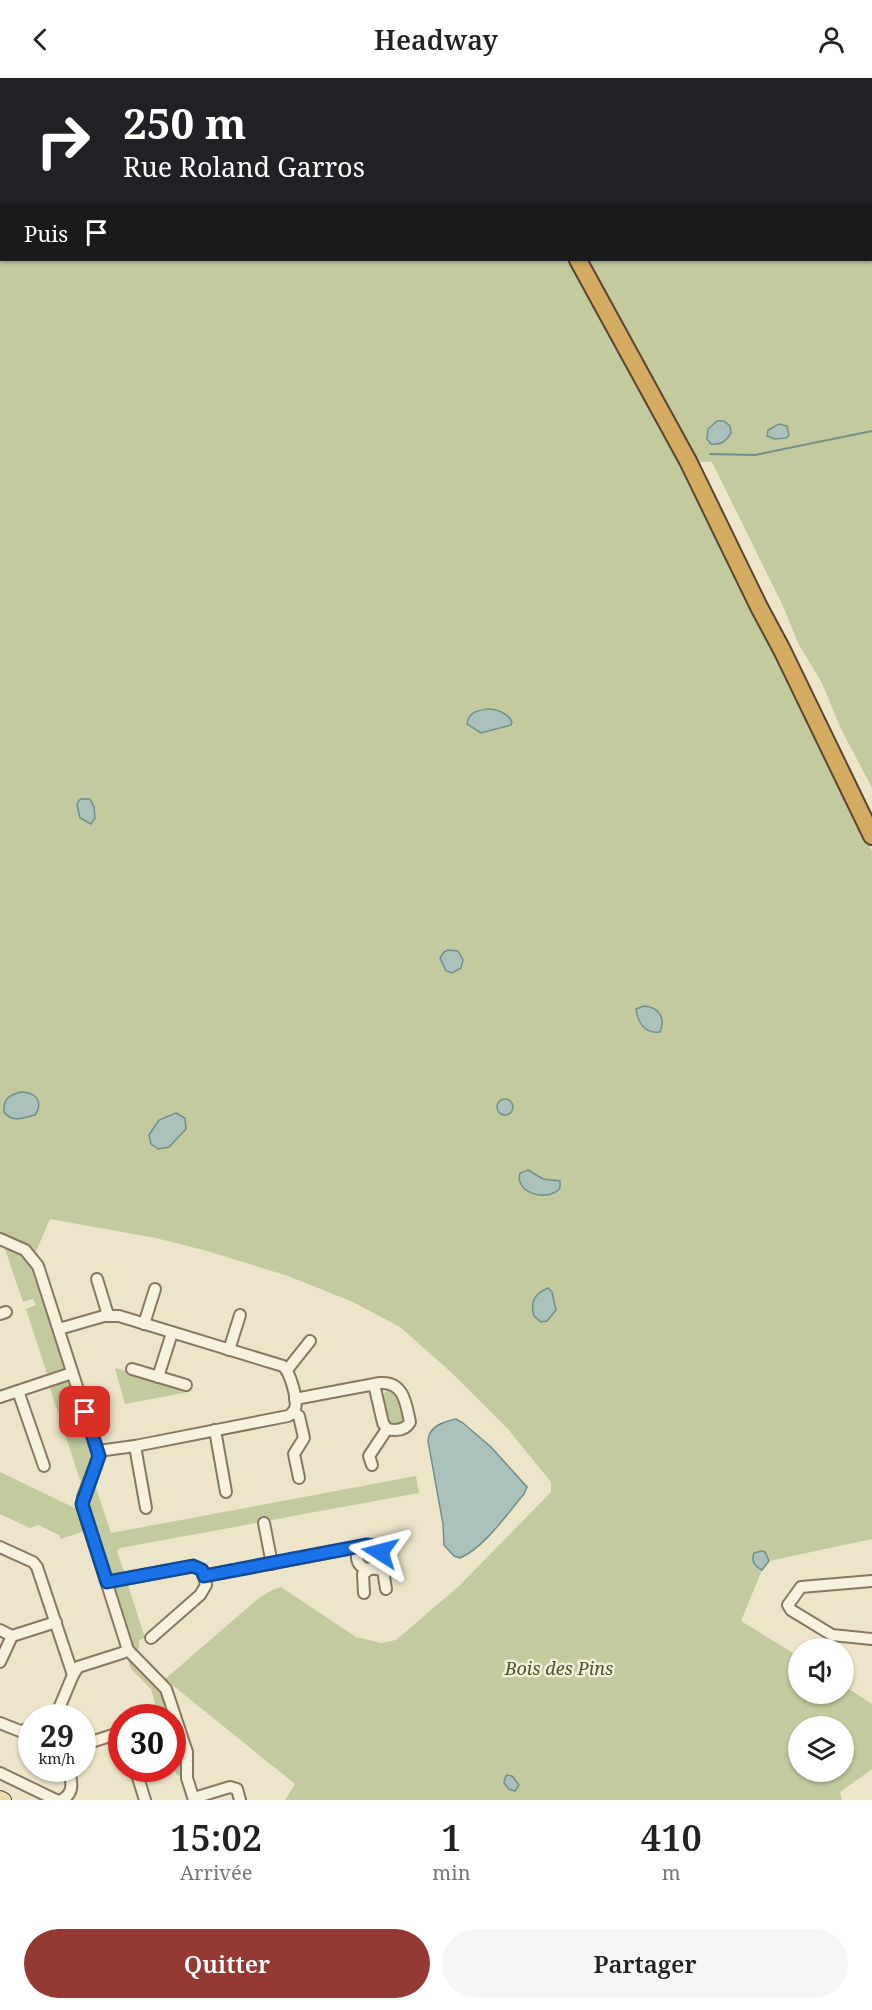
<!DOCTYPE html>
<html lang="fr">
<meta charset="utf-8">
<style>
:root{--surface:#fff;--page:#f6f6f6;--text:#222;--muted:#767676;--accent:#943a33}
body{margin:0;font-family:"Noto Serif",serif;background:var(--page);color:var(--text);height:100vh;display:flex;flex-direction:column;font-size:22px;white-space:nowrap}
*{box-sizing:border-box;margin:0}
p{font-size:20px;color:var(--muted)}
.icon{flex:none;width:33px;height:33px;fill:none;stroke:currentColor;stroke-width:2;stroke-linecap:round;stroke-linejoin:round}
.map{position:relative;height:1722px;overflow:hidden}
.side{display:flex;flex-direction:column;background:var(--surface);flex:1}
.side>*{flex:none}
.hud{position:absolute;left:0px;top:0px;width:873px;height:183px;box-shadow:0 2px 4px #0004;background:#202124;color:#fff;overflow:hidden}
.fabs{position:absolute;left:788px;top:1560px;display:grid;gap:12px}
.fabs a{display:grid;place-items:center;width:66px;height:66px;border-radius:50%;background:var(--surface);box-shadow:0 2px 4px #0004;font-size:30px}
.speed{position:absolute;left:18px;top:1626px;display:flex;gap:12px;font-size:30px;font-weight:700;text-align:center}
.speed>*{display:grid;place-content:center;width:78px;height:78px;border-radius:50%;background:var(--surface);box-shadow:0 2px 4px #0004;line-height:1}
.speed small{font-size:15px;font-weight:400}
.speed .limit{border:9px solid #d22;background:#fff;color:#111}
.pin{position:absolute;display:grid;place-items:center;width:51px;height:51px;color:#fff;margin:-26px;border-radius:12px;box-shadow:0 3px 9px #0006}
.me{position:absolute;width:66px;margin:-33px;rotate:279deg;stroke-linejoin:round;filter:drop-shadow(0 0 4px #0008)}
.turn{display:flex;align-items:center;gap:21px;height:126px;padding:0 24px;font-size:27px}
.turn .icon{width:78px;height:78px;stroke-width:2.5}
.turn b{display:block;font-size:42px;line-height:51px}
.then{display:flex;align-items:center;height:57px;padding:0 24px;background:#0003;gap:12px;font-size:22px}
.eta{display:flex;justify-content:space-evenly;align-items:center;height:102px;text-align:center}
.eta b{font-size:36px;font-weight:600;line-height:42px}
.button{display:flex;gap:12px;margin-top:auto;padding:12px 24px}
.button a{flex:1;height:69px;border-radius:36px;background:var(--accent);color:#fff;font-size:24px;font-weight:600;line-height:69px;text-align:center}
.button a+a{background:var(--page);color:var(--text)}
header{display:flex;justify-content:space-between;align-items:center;height:78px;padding:0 24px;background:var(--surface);font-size:27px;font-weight:600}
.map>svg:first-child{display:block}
.green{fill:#c2ca9e;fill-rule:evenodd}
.water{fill:#aac1bc;stroke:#71908a;stroke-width:1.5}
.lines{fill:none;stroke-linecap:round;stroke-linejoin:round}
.stream{stroke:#71908a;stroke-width:2}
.minor-casing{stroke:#88785f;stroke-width:14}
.major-casing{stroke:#574633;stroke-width:16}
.highway-casing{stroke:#574633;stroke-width:20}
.minor{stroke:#f7f2dd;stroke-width:10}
.major{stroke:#ecdca5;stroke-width:14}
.highway{stroke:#d5ab62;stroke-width:16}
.route-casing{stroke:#114b97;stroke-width:15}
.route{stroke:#1a73e8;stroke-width:10}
.labels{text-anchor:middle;stroke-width:5;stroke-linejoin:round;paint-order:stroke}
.park-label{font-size:18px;font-style:italic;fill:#47552a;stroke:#f4efd9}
</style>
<header><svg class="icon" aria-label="back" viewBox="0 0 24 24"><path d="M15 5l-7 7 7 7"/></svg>Headway<svg class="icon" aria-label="person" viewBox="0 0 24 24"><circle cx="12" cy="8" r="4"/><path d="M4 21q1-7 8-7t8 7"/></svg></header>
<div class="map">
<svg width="872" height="1722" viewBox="0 0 872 1722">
<rect width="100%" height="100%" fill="#ece5ca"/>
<g class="green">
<path d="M0,0h872v710l-32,-61 -18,-44 -24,-40 -15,-37 -71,-144 -34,-1 194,390v688l-103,22 -7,9 -21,51 57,35v38h45v-9l29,19v65l-32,23 2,8h-557l10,-16 -130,-105 94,-81 13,-8 9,-3 75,50 25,6 15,-3 62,-53 93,-95v-10l-44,-54 -54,-54 -53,-47 -47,-25 -65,-26 -81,-25 -51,-13 -106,-19 -15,35 -13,-11 -22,-10zM2,2h870v180h-870zM798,1648h45v46h-45z"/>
<path d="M4,1168l20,9 11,15 31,97 -2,3 -16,7 -22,-68 10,-4 -3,-6 -10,3z"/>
<path d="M115,1290l78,23 -68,13z"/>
<path d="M67,1301l4,3 24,72 -12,35 -34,-104z"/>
<path d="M388,1312h8l11,31 -6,5 -12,-1 -7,-27 3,-6z"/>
<path d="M0,1394l79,38 11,19 -29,10 -2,-4 -21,-10 -8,3 -30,-14z"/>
<path d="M416,1398l3,17 -299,55 -3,3 8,24 -10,1 -7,-3 -21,-65 -1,-8 8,-18 17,51z"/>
<path d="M127,1504l18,56 -6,2v8l-4,2 -3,-1 -19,-62z"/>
<path d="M127,1579l35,33 9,27h-12l-8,-28 -20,-20z"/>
<path d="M172,1643l11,35 -1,21 -6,-3 -3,-13z"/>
</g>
<g class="water">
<path d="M717,343h7l6,5 1,7c-6,9 -9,12 -20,11l-4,-5 1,-10z"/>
<path d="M779,346l8,2 2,9 -3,3 -11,1 -8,-3 1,-6z"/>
<path d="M487,631c10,0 21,4 25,13l-1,3 -30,8 -14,-9c2,-12 9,-13 20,-15z"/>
<path d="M82,721h8l4,8 1,11 -4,6 -11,-6 -3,-13 2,-5z"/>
<path d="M448,872l10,1 5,9 -2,8 -9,5 -6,-2 -6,-13 4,-6z"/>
<path d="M644,928c15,1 22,12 16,26 -15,2 -22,-9 -24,-23z"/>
<path d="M21,1014c15,0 23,10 14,23 -12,3 -23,8 -31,-3 -1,-13 5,-17 17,-20z"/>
<circle cx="505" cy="1029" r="8"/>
<path d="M176,1035l9,5 1,11 -17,18 -11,2 -7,-5 -2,-9 10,-15z"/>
<path d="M528,1092l15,9 17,2v7c-12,15 -46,5 -40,-15z"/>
<path d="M548,1210l4,4 4,18 -9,11 -6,1 -7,-6c-4,-14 0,-22 14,-28z"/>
<path d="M456,1341l7,4 28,24 36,40 -3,7c-18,21 -39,53 -64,64l-6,-2 -10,-11 -1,-21 -15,-83c1,-15 15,-19 28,-22z"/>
<path d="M761,1473l4,1 4,9 -7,9c-8,-4 -11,-9 -8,-17z"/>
<path d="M507,1697l5,1 7,9 -4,6 -6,-2 -5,-6 1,-5z"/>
</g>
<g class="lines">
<path class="stream" d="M710,376l45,1 117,-24"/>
<defs>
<g id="minor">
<path d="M0,1161l25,11 13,16 61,189 -16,42 -1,7 4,14 42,132 38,39 21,63v26l7,22"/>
<path d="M97,1201l11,36"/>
<path d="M0,1236l6,-2"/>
<path d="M144,1246l11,-35"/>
<path d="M59,1251l45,-13h15l164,50c7,6 15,33 12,43 -2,4 -3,5 -7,7l-153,30 -37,5"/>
<path d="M229,1272l11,-35"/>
<path d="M132,1291l54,16"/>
<path d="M287,1292l23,-29"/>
<path d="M158,1299l14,-44"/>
<path d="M18,1313l26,75"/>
<path d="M0,1319l72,-24"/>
<path d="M295,1321l85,-16c24,-2 26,21 30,39 -5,9 -14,9 -23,7l-4,-6 -9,-39"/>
<path d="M293,1334l6,4 5,22 -10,16 5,24"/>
<path d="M215,1352l11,62"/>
<path d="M135,1368l11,62"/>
<path d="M372,1387l-3,-9 18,-27"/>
<path d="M264,1445l8,41"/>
<circle cx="369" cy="1479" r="12"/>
<path d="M0,1469l33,15 4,5 36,108"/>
<path d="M383,1492l3,19"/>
<path d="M872,1503l-71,6 -13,18 3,5 41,25 40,4"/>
<path d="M107,1504l86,-16 9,4 2,6 159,-30"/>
<path d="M364,1515l-1,-19 8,-6 12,2 -2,-9"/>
<path d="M0,1552l12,6 44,-14"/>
<path d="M151,1560l49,-43 6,-10 -2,-9"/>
<path d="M0,1584l12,-26"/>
<path d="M55,1640l18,-43 5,-8 44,-14 6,-3"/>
<path d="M0,1645l20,8 12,-3"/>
<path d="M82,1667l34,-11 6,2"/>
<path d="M135,1690l10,32"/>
<path d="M0,1695l56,27"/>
<path d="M194,1720l36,-11 7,2 3,11"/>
<path d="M61,1722c14,-6 11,-19 7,-32"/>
</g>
<path id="major" d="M0,1720l4,2"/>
<g id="highway">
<path d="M468,0l1,2"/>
<path d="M578,182l110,201 71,146 23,43 90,186"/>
</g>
</defs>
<use href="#minor" class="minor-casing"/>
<use href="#major" class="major-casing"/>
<use href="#highway" class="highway-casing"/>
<use href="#minor" class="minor"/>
<use href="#major" class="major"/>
<use href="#highway" class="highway"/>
</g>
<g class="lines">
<defs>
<path id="route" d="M85,1334l14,44 -17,48 25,78 86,-16 9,4 2,6 162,-31 9,1 5,6"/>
</defs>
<use href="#route" class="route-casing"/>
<use href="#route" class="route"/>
</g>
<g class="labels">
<g class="park-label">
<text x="559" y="1597">Bois des Pins</text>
</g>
</g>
</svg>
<div class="fabs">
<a><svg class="icon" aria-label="sound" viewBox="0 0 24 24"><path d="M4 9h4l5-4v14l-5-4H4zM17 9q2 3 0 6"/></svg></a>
<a><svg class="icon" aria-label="layers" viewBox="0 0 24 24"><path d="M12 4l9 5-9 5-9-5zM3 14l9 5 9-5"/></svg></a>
</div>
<div class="speed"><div>29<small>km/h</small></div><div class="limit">30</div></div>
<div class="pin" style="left:85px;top:1334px;background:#d93025"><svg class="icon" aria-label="arrive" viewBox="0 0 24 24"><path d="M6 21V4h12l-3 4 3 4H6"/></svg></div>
<svg class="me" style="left:380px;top:1474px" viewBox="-20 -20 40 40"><path d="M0-17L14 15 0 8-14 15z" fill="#1a73e8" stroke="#fff" stroke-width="4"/></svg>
<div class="hud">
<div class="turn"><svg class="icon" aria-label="right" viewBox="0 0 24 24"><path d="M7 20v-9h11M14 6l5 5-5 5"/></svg><div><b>250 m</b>Rue Roland Garros</div></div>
<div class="then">Puis<svg class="icon" aria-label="arrive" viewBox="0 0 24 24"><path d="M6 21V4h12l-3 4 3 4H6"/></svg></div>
</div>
</div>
<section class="side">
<div class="eta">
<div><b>15:02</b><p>Arrivée</p></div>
<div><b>1</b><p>min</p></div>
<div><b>410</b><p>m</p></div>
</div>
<div class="button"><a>Quitter</a><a>Partager</a></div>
</section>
